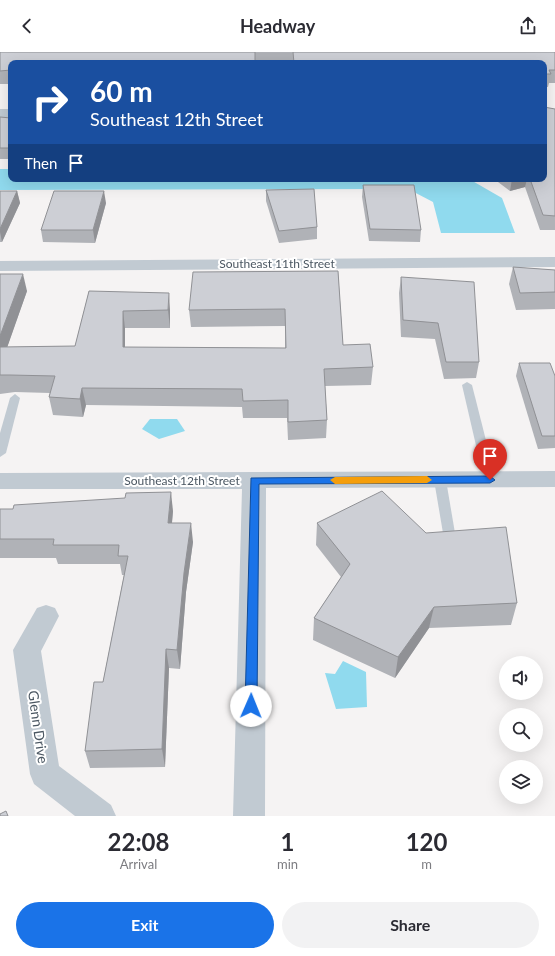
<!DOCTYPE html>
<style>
:root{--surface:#fff;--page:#f2f2f3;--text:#2b2b33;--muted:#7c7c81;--accent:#1a73e8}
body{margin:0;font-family:Lato,sans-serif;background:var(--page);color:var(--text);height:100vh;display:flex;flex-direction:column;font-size:15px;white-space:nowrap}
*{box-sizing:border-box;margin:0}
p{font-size:13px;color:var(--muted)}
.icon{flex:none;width:22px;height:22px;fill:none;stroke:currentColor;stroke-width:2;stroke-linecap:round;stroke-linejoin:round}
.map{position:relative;height:764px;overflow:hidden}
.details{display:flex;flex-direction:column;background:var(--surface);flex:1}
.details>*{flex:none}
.top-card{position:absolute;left:8px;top:8px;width:539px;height:122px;border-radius:8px;box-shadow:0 4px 16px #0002;background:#1a4fa0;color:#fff;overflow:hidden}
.fabs{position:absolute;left:499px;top:604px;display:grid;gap:8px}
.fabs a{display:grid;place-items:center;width:44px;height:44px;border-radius:50%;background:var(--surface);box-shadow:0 4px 16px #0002;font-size:20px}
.pin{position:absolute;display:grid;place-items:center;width:34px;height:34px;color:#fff;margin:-41px -17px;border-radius:50% 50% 50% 0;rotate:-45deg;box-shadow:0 0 4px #0007}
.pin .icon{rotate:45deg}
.me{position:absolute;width:44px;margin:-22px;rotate:1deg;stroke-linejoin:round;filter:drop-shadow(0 0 3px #0008)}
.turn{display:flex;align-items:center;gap:14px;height:84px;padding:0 16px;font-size:18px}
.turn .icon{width:52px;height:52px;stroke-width:2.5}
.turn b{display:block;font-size:28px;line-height:34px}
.then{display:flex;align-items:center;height:38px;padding:0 16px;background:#0003;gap:8px;font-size:15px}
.eta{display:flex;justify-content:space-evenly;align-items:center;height:68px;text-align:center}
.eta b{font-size:24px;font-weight:700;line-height:28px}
.action{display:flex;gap:8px;margin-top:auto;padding:8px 16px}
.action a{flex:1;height:46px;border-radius:24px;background:var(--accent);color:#fff;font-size:16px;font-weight:700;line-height:46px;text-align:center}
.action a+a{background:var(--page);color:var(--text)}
header{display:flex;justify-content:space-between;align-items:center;height:52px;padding:0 16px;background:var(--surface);font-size:18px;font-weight:700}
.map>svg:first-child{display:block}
.water{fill:#90daee}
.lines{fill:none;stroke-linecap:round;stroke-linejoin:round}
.lane{fill:#c1cad2;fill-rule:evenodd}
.street{fill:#c1cad2;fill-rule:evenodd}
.wall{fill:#b0b2b7}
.shaded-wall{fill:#909195}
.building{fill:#cdcfd5;stroke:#909195}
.route{fill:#1a73e8;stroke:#114b97}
.slow{fill:#f59e0b}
.labels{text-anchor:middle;stroke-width:4;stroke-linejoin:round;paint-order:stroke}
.street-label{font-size:12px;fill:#4a5661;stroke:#fff}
.near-street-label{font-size:14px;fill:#4a5661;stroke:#fff}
</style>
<header><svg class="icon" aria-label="back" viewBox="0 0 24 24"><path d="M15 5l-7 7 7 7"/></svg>Headway<svg class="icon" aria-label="share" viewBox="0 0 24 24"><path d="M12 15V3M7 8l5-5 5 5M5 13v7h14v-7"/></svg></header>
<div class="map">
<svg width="555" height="764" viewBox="0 0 555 764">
<rect width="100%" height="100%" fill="#f5f3f3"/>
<g class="water">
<path d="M0,117h11v10h458l33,19 13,35h-74l-8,-31 -21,-11 -32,-2 -380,1z"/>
<path d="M150,367h27l8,12 -26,8 -17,-10z"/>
<path d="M343,609l23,11 1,35 -31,2 -11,-36 10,1z"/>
</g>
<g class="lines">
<g class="lane">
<path d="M467,330l5,3 24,95 -2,3h-8l-2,-3 -22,-95z"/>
<path d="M15,342l5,4 -14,55 -6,4v-24l10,-35z"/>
<path d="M440,424l4,1 2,3 10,59 -2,3 -4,2 -4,-2 -2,-3 -10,-59 2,-3z"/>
</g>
<g class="street">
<rect x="0" y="57" width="11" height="8"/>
<path d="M555,205v10l-555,4v-10z"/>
<path d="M555,419v16l-289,1 -1,328h-32l9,-327h-242v-16z"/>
<path d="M46,553l9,3 4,8 -18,35 18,115 52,39 5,11h-41l-41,-32 -4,-10 -17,-124 24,-42z"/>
</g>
</g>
<g class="wall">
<path d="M0,0h555v31h-6l-1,4h-4v-24h-251v-1h-37v1h-245v21h-11z"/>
<path d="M555,57v121h-15l-15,-43 -15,4 -16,-12h50z"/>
<path d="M0,65l11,1v41h-11z"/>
<path d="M363,133l58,45 -1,12 -51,-1 -7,-44z"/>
<path d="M266,138l51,37v12l-38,4 -13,-42z"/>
<path d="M0,139h17l3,12 -18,39h-2z"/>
<path d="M106,151l-11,40 -52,-1 -2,-12z"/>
<path d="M513,215l42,3v39l-39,1 -7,-26z"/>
<path d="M338,219l5,74 30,22 -2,18 -46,1 2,34 -1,18 -38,2 -1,-22h-44l-1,-11 -156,-2 -3,12 -30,-2 -4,-18 1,-4 -35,-1 -15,2v-120l27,17 -20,56 68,-1 14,-55 81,19v18h-45v19l160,1v-22l-94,1 -2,-17z"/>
<path d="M401,225l78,85 -3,16 -32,1 -9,-40 -34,-2 -2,-44z"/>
<path d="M519,311l36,13v72l-17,1 -22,-73z"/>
<path d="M0,457l173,2 -1,12 21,19 -7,50 -6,77 -11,-1 -4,99 -75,1 -5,-17 18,-69 21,-107h-2l-2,-11h-62l-2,-6h-56z"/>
<path d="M317,471l109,10 91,70 -6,22 -82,3 -34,50 -82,-38 1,-22 27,-41 -25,-32z"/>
</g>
<g class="shaded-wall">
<path d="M512,127h15l-2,8 -15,4z"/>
<path d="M17,139l3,12 -18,39 -2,-10v-3z"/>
<path d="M104,139l2,12 -11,40 -2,-13z"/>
<path d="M23,222l4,17 -26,74 -1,-3v-26z"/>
<path d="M169,241l1,17v18l-2,-18z"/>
<path d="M123,259l2,17v36l-2,-17z"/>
<path d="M82,336l4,17 -3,12 -3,-18z"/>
<path d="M171,440l2,19 -3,31 -2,-19z"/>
<path d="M191,471l2,19 -7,50 -6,77 -3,-19 7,-77z"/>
<path d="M434,555l-5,21 -34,50 3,-21z"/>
<path d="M166,597l3,19 -4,99 -3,-18z"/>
</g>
<g class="building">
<path d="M0,0h255v11h-244v7l-11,1z"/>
<path d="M293,0h262v18h-6l2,4h-7v-11h-250z"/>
<path d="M544,55l11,2v107l-12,-1 -13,-36h14z"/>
<path d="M0,65l11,1v30h-11z"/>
<path d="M363,133h51l7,45 -51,-1z"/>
<path d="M314,137l3,38 -38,4 -13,-41z"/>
<path d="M0,139h17l-17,38z"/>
<path d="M54,139h50l-11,39h-52z"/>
<path d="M513,215l42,3v22l-35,1z"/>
<path d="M338,219l5,74 27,-1 3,23 -49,2 3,51 -39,2v-22l-45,1 -1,-12 -160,-1 -2,11 -31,-2 6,-21 -45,-1h-10v-28l75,-1 14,-55 80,2 -1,17 -45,1v36l163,1 -1,-39 -96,1 4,-38z"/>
<path d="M0,222h23l-23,62z"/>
<path d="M401,225l73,5 5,80h-33l-8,-39 -35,-3z"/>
<path d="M519,311h31l5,13v60h-13z"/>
<path d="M382,439l44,42 80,-6 11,76 -83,4 -36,50 -84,-39 36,-54 -33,-41z"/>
<path d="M171,440l-3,31h23l-7,50 -7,77 -11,-1 -4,100 -77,2 9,-69h9l25,-126h-10l1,-11h-66l1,-6h-54v-30h13l1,-4 111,-7 1,-5z"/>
<path d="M6,759l2,5h-8v-2z"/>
</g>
<path class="route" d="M490,424l5,4 -5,3 -231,1 -2,222 -2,3 -4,2 -4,-2 -2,-3 6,-228z"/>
<path class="slow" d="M427,424l5,4 -5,3 -92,1 -5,-4 5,-3z"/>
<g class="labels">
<g class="street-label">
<text x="277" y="216">Southeast 11th Street</text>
<text x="182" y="433">Southeast 12th Street</text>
</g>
<g class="near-street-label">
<text transform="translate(38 675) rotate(82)" y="5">Glenn Drive</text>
</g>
</g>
</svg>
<div class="fabs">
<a><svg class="icon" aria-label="sound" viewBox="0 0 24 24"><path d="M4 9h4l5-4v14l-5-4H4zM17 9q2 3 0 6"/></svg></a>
<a><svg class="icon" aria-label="search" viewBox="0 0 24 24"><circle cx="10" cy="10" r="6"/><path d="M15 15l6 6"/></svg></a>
<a><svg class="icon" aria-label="layers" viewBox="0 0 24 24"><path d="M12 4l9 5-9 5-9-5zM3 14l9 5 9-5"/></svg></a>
</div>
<div class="pin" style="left:490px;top:428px;background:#d93025"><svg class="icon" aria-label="arrive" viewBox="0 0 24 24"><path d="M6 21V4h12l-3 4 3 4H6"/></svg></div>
<svg class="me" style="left:251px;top:654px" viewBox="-20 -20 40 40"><circle r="19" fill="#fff"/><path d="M0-13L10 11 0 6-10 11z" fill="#1a73e8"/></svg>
<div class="top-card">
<div class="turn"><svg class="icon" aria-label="right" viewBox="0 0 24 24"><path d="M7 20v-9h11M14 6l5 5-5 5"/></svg><div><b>60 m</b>Southeast 12th Street</div></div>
<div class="then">Then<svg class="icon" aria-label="arrive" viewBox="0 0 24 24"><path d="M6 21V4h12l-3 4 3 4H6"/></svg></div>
</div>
</div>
<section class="details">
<div class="eta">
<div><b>22:08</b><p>Arrival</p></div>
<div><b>1</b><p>min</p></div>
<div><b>120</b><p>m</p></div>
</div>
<div class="action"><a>Exit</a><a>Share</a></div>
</section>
